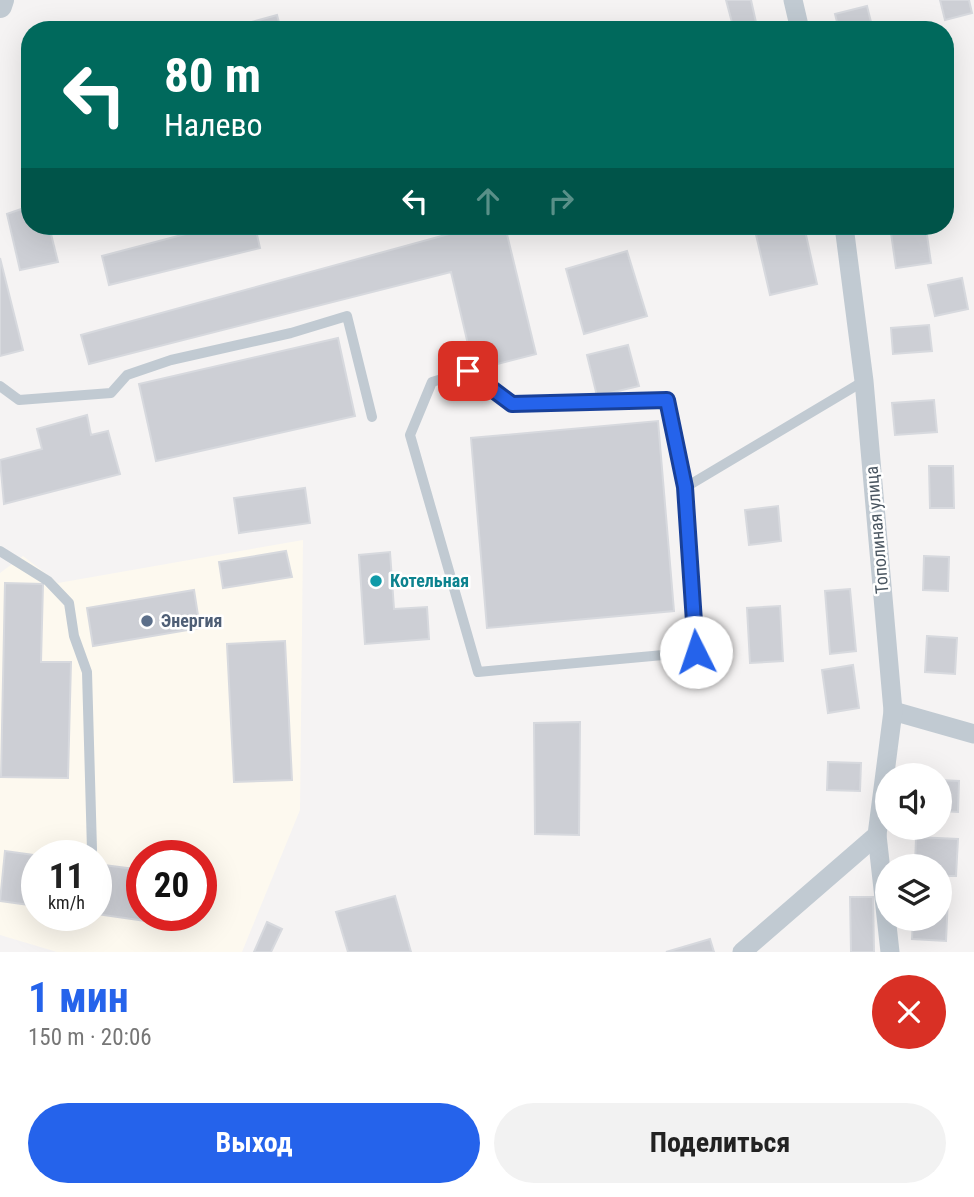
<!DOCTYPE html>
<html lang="ru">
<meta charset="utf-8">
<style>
:root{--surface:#fff;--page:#f2f2f2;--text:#222;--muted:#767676;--accent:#2563eb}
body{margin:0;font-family:"Roboto Condensed",sans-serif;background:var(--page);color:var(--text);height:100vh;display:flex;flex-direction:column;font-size:26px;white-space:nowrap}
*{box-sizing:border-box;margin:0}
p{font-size:23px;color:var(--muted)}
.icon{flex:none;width:38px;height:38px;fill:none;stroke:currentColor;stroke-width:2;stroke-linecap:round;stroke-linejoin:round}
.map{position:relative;height:952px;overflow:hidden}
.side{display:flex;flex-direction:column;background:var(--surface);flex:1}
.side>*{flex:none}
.banner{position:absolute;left:21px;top:21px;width:933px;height:214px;border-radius:28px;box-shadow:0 7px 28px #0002;background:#00695c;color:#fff;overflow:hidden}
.tools{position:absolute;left:875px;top:763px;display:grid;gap:14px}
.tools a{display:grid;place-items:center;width:77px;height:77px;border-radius:50%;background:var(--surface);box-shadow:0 7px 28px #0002;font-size:35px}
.speed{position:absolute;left:21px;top:840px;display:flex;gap:14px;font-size:35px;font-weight:700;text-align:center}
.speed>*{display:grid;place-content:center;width:91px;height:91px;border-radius:50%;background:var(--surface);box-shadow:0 7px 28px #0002;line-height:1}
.speed small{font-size:18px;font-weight:400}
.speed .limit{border:10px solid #d22;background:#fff;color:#111}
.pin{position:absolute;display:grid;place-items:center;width:60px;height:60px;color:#fff;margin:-30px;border-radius:14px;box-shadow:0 4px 10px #0006}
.me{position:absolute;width:77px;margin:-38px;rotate:356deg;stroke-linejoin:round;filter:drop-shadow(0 0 5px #0008)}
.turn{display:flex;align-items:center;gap:24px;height:147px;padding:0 28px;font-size:32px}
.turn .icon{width:91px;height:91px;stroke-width:2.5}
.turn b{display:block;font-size:49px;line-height:60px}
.lanes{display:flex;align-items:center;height:66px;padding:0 28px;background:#0003;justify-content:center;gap:35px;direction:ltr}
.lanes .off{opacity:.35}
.round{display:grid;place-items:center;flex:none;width:74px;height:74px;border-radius:37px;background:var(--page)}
.head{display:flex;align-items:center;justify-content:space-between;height:119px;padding:0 28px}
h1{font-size:42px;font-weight:700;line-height:52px;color:var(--accent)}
.button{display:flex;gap:14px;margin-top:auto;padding:14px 28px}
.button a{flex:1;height:80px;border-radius:42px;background:var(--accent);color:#fff;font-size:28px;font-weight:700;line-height:80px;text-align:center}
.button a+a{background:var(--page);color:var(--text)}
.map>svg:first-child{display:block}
.commercial{fill:#fdf9ef;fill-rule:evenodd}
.building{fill:#cdcfd5;stroke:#d7d9de;stroke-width:2}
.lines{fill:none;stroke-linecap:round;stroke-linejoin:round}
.service{stroke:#c1cad2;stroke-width:10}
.minor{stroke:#c1cad2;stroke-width:19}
.tertiary{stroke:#c1cad2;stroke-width:24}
.route-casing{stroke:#184099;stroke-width:18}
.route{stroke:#2563eb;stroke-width:12}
.culture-dot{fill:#0f9aa8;stroke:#fff;stroke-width:2.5}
.service-dot{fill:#5c6f8a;stroke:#fff;stroke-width:2.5}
.labels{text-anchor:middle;stroke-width:5;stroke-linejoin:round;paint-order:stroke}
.street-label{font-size:18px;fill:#4a5661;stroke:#fff}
.culture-label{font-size:18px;font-weight:bold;fill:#0d838f;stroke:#fff;text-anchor:start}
.service-label{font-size:18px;font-weight:bold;fill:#4e5e75;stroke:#fff;text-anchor:start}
</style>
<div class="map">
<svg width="974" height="952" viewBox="0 0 974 952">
<rect width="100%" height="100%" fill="#f5f3f3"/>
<path class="commercial" d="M303,540l-3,270 -58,142h-185l-57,-17v-362l23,-17 35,27zM37,856h59v59h-59zM142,856h59v59h-59z"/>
<g class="building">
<path d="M726,0h25l6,27 -23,3z"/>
<path d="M940,0h29l3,13 -27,7z"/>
<path d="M867,6l6,24h-34l-4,-16z"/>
<path d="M277,15l4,15h-58z"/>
<path d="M30,206v20h19l9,36 -38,8 -13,-56z"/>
<path d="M216,226h39l5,22 -151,37 -7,-29z"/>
<path d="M478,226h27l31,128 -62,16 -23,-98 -362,92 -8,-29z"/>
<path d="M754,226h50l13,58 -47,11z"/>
<path d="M926,228l5,35 -35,5 -5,-35z"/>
<path d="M627,251l20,65 -63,18 -18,-65z"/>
<path d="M0,258l23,92 -23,6z"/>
<path d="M962,278l6,31 -33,7 -7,-31z"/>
<path d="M929,325l3,26 -39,3 -2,-26z"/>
<path d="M338,338l17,78 -199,45 -17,-77z"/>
<path d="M628,345l11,41 -42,10 -10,-41z"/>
<path d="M934,400l3,32 -42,3 -3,-32z"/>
<path d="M87,415l4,20 17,-4 12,43 -116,30 -4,-44 42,-11 -5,-20z"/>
<path d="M658,421l16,190 -187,17 -16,-190z"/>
<path d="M929,466h24l1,42h-24z"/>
<path d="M305,488l5,35 -71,10 -5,-35z"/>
<path d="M778,506l3,35 -32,4 -4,-35z"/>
<path d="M286,551l6,26 -69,11 -4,-26z"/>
<path d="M390,552l4,57 33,-2 2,32 -64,5 -6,-89z"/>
<path d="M924,556l25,1 -1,34 -25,-1z"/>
<path d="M5,583l38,1 -2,78h30l-3,116 -67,-1z"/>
<path d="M850,589l6,62 -26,3 -5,-63z"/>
<path d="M194,590l6,38 -107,18 -6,-38z"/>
<path d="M780,606l3,55 -33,2 -3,-55z"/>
<path d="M927,636l30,2 -2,36 -30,-2z"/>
<path d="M285,641l7,139 -58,2 -7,-138z"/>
<path d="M853,665l6,43 -31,5 -6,-43z"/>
<path d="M580,722l-1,113 -44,-1 -1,-111z"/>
<path d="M828,762l33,1 -1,28 -33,-1z"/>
<path d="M940,780l19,1 -1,31 -18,-1z"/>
<path d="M916,837l42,2 -2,37h-16v-10h-25z"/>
<path d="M5,851l36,5h-4v50l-37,-5z"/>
<path d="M96,864l46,6v45h26l-1,9 -71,-10z"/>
<path d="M395,896l16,56h-63l-12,-40z"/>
<path d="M850,897h23l1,55h-23z"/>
<path d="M940,897h8l-2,44 -34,-2 1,-20h27z"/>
<path d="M267,922l15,7 -11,23h-17z"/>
<path d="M710,939l4,13h-48z"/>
</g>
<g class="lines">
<g class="service">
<path d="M0,386l19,14 92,-7 16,-18 44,-15 120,-27 56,-17 25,101"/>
<path d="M686,487l-19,-87 -155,4 -44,-33 -36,11 -22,53 68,237 218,-20 -10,-165 178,-106"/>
<path d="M0,551l48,30 21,22 5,33 13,36 5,178"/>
</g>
<g class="minor">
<path d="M793,0l7,30"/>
<path d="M893,711l81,23"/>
<path d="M877,835l13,117"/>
<path d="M742,952l135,-117 16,-124 -29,-330 -20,-155"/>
</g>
<path class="tertiary" d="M0,6l2,-6"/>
</g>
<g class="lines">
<defs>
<path id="route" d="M468,371l44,33 155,-4 18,87 11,165"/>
</defs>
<use href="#route" class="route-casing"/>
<use href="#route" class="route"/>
</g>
<circle class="culture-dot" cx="376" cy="581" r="7"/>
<circle class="service-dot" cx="147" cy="621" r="7"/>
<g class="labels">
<g class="street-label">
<text transform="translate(877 530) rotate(-95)" y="6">Тополиная улица</text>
</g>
<g class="culture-label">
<text x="390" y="587">Котельная</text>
</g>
<g class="service-label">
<text x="161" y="627">Энергия</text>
</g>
</g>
</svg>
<div class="tools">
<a><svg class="icon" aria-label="sound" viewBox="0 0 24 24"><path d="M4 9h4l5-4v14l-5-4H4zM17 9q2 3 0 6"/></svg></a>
<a><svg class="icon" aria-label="layers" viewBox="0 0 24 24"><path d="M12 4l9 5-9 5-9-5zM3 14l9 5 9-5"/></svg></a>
</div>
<div class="speed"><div>11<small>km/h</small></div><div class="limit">20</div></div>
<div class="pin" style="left:468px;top:371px;background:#d93025"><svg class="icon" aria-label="arrive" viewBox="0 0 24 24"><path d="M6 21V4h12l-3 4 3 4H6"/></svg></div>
<svg class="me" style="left:696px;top:652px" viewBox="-20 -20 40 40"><circle r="19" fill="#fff"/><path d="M0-13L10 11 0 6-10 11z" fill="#2563eb"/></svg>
<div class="banner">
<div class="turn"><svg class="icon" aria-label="left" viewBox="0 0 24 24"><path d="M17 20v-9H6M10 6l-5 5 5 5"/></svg><div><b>80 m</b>Налево</div></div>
<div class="lanes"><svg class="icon" aria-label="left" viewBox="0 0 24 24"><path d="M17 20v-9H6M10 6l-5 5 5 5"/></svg><svg class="icon off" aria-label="ahead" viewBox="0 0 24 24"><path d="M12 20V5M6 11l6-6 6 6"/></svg><svg class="icon off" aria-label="right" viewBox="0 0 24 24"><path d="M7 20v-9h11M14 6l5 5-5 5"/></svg></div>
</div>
</div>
<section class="side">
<div class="head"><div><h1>1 мин</h1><p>150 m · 20:06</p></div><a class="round" style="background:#d93025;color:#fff"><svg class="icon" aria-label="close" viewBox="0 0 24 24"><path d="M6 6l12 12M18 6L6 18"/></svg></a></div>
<div class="button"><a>Выход</a><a>Поделиться</a></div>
</section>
